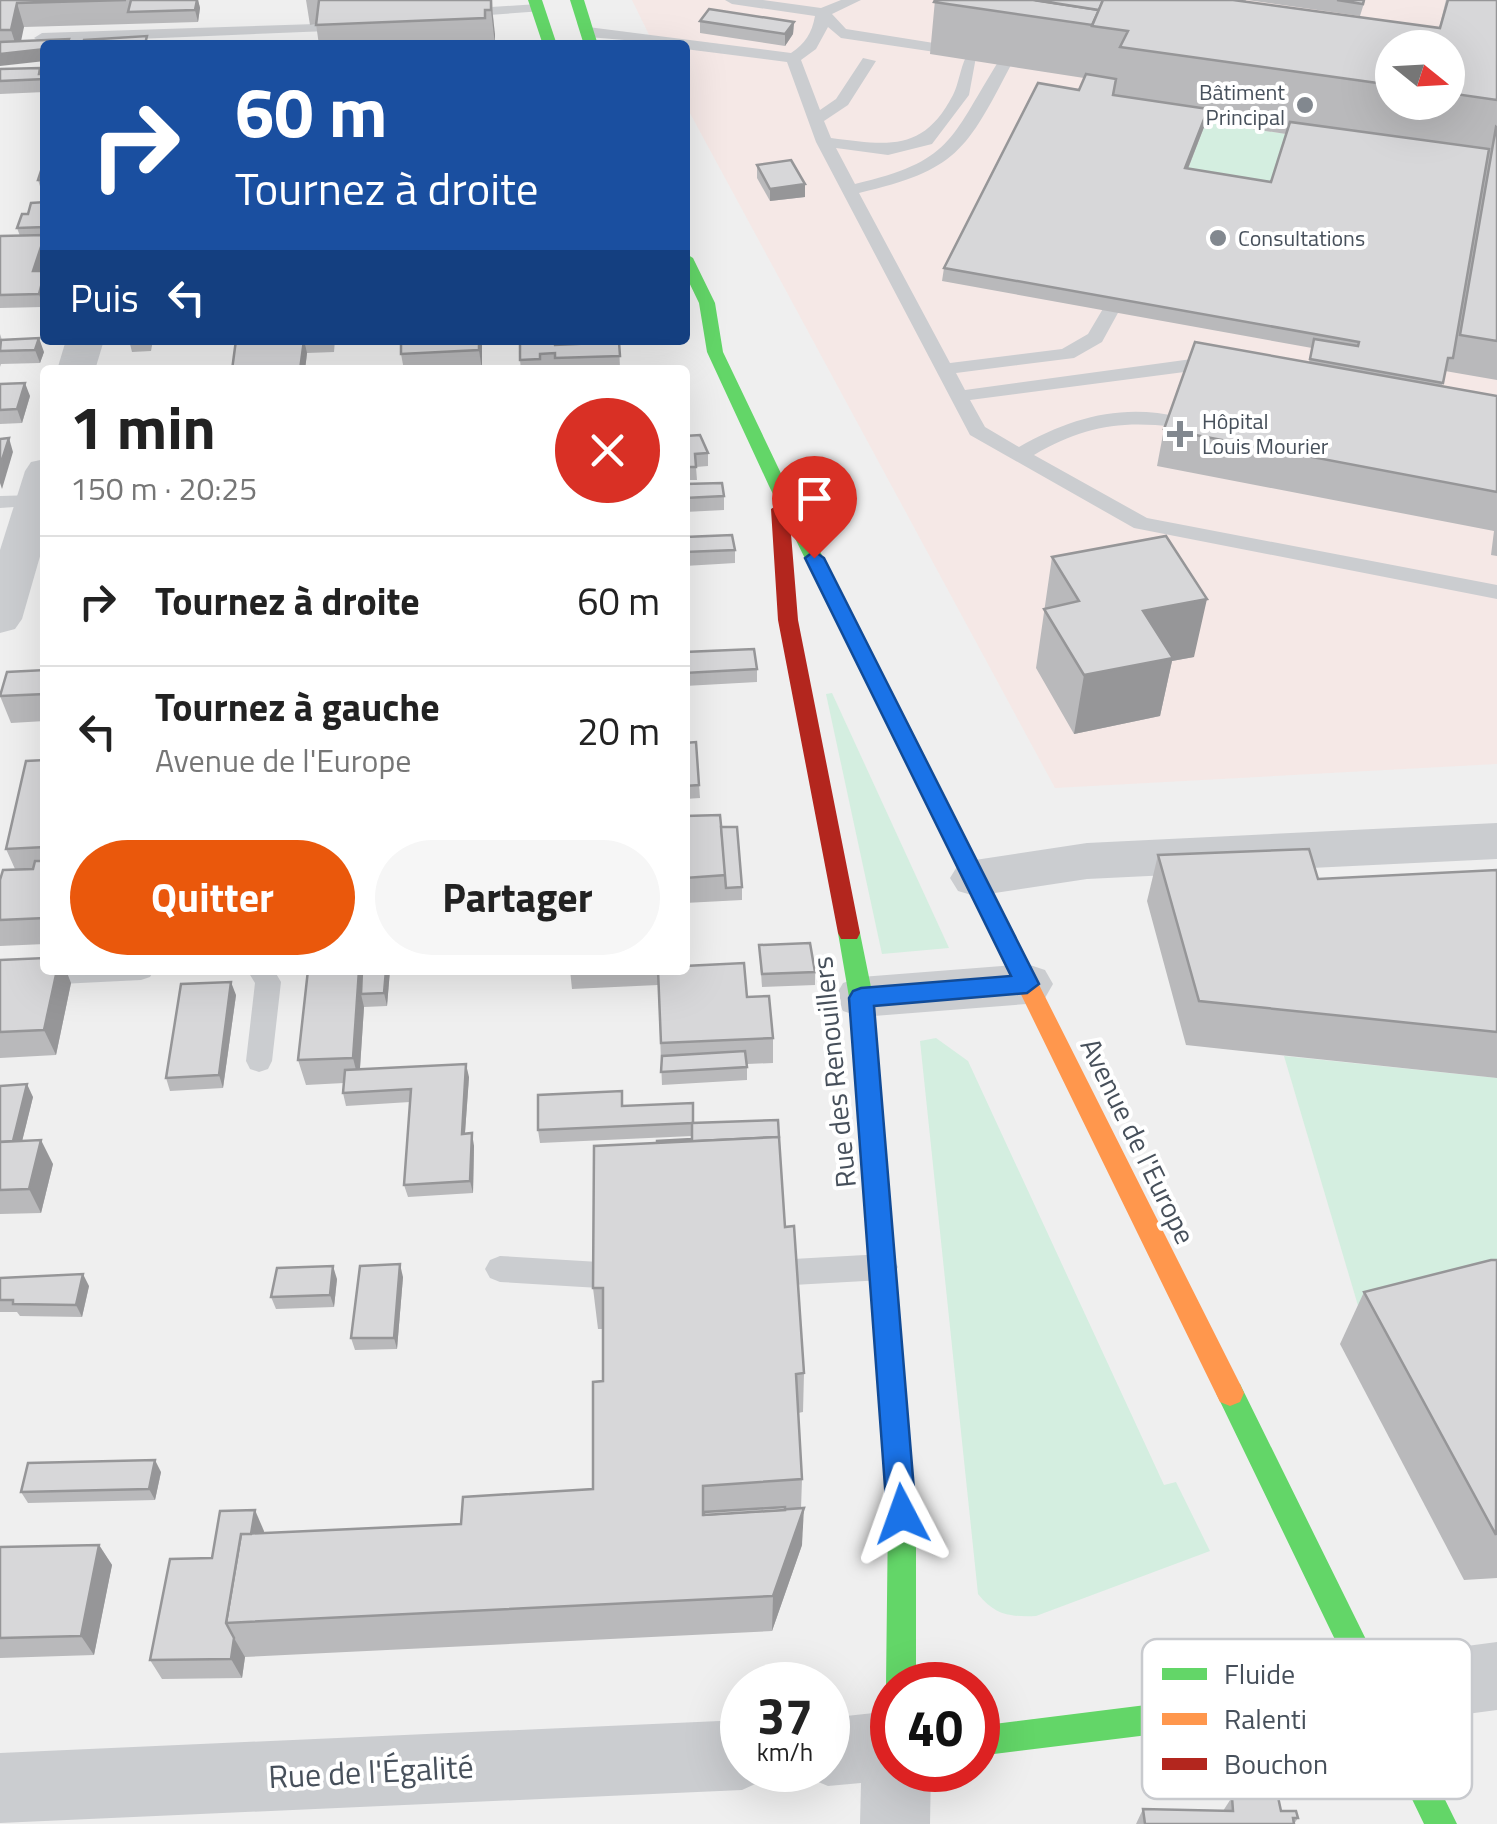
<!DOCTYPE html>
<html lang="fr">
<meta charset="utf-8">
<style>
:root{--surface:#fff;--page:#f6f6f6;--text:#222;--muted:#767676;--line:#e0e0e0;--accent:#ea580c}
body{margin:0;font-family:"Titillium Web",sans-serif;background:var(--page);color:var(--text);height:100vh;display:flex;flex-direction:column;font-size:38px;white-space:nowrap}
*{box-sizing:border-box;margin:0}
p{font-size:32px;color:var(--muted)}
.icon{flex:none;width:55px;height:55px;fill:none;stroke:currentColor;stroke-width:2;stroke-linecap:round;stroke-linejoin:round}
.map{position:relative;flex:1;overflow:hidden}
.panel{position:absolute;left:40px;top:365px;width:650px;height:610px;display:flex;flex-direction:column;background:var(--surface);border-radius:10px;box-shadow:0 10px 40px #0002}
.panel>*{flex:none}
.guide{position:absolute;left:40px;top:40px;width:650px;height:305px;border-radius:10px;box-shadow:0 10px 40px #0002;background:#1a4fa0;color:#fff;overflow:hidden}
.needle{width:65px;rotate:108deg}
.buttons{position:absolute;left:1375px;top:30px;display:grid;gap:20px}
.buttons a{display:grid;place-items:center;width:90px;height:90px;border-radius:50%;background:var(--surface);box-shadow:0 10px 40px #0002;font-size:50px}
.speed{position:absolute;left:720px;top:1662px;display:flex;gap:20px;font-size:50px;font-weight:700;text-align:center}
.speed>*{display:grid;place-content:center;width:130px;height:130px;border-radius:50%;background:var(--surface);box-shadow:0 10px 40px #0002;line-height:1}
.speed small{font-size:25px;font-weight:400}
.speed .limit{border:15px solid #d22;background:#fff;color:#111}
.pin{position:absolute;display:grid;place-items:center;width:85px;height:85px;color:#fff;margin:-102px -42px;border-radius:50% 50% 50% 0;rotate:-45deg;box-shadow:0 0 10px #0007}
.pin .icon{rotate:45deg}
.me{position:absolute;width:110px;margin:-55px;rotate:356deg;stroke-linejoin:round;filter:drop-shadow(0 0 8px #0008)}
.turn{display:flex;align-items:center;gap:35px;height:210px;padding:0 30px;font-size:45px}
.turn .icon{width:130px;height:130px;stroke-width:2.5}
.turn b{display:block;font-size:70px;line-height:85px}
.then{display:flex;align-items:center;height:95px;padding:0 30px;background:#0003;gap:20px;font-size:38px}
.round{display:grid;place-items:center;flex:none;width:105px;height:105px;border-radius:52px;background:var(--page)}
.summary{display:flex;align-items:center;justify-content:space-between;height:170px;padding:0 30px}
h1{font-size:60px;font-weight:700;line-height:75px}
.action{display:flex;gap:20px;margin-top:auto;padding:20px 30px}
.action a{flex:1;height:115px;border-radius:60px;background:var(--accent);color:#fff;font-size:40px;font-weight:700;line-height:115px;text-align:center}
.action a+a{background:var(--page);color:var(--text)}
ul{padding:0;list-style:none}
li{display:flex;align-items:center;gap:30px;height:130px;padding:0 30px;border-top:2px solid var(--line)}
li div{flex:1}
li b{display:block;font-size:38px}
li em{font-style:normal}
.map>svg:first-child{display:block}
.medical{fill:#f5e8e6;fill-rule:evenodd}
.green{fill:#d4eee0}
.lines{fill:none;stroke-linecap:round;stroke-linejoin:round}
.lane{fill:#cbcdd0;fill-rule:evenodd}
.street{fill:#cbcdd0;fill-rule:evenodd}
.fast{fill:#63d668;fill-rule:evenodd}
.slow{fill:#ff974d;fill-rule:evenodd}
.jam{fill:#b3261e;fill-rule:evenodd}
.wall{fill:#b9b9bb;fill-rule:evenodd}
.shaded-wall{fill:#969698}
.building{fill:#d7d7d9;stroke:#969698;stroke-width:2.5}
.route{fill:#1a73e8;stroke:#114b97;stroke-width:2.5}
.poi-dot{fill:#82888f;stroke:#fff;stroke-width:4}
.labels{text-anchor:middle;stroke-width:8;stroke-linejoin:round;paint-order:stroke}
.far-poi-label{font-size:22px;fill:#47505b;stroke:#fff;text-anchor:start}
.street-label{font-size:28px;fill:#47505b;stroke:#fff}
.near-street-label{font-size:32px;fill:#47505b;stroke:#fff}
.key{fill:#fff;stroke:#c8cace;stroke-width:2.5}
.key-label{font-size:28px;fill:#47505b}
</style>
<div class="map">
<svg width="1497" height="1824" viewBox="0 0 1497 1824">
<rect width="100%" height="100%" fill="#efefef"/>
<path class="medical" d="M632,0h865v764l-442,24 -370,-684v-59h-31zM1392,48h56v54h-56z"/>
<g class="green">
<path d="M1206,122l81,12 -18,61 -86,-14z"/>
<path d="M832,693l117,255 -67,6 -56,-260z"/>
<path d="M936,1038l32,23 196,424 12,-3 34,69 -174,65c-27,1 -41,-1 -58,-22l-58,-553z"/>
<path d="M1284,1056l213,22v232l-130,26z"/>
</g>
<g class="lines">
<g class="lane">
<path d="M725,0h38l58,8 20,-8h20l-29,14 14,15 94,15 3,3 -8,5 -94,-14 -13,-11 -12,22 -15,11 19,50 16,-11 27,-41 13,3 -28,44 -24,16 7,17c56,7 92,15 122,-43 6,-12 7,-26 13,-38h10l-7,38 -37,49 -44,11 -52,-7 19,36c97,-23 94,-43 143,-122l13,3c-45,86 -54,105 -152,128l91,170 112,-14 26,-15 16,-27 6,-1 9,5 -17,31 -28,16 -118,15 9,17 227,-31 32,6 2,4 -9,6 -25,-4 -222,29 15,27 34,20c51,-29 102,-44 161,-30v8l-7,2c-54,-7 -92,1 -139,28l113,63 350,67v14l-363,-71 -164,-93 -154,-293 -29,-80 -102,-13v-4l-97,-8 -8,-5 8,-5 203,26c14,-9 21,-20 24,-37l-83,-12z"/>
<path d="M538,4l5,1v6l-82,6 -7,-4 7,-4z"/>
<path d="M347,23l7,4 -2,3 -310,13 -8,-5 8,-5z"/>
<path d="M36,495l9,4 -2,6 -43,3v-12z"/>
<path d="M45,965v5h109l-4,7 -9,3 -141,7v-20z"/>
<path d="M247,970h27l7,12 -9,79 -4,8 -9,3 -9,-3 -4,-8 9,-78z"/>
<path d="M883,1254l10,4 5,9 -5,9 -10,4 -90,5 -10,-4 -5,-9 5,-9 10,-4z"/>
<path d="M500,1256l99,6 10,4 5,9 -5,9 -10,4 -99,-6 -10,-4 -5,-9 5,-9z"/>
</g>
<g class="street">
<path d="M66,340h38l-9,30h-38z"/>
<path d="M45,459v80l-23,80 -7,10 -15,4v-83l25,-79 6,-9z"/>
<path d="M1497,823v36l-410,20 -112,17 -17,-5 -8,-13 8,-13 17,-5 112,-17z"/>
<path d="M1027,964l18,6 8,14 -8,14 -18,6 -166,13 -18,-6 -8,-14 8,-14 18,-6z"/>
<path d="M1497,1642v68l-121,16 -24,-10 -10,-24 10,-24 24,-10z"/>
<path d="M892,1711v59h39l-1,54h-70l1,-41 -33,3 -24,-10 -3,-6h27v-52z"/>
<path d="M742,1720v50h28l-4,9 -24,11 -742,33v-70z"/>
</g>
<g class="fast">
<path d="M528,0h14l15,45h-14z"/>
<path d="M570,0h14l14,45h-14z"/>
<path d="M685,253l8,5 22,45 8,49 64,134 225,445 -3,6h-16l-3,-6 -221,-445 -62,-134 -8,-49 -14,-29z"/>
<path d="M849,924l8,3 3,6 13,64 43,517v171h-24v12l-6,-12 2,-171 -39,-517 -11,-64 3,-6z"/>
<path d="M1230,1380l10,4 217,440h-33l-56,-116 -390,48v-30l376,-47 -138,-286 4,-9z"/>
</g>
<path class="slow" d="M1001,922l8,3 3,6 228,453 4,9 -4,9 -10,4 -10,-4 -230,-471 3,-6z"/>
<path class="jam" d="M780,503l9,6 9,111 62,313 -3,6h-16l-3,-6 -60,-313 -7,-111z"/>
</g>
<g class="wall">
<path d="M0,0h198l2,8 -2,14 -174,5 -24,39z"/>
<path d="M306,0h186l3,45h-176l-3,-21 -6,1z"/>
<path d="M935,0h311l-1,2 194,26 7,-28h51v380l-52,-9 -3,15 55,10v160l-6,-1 3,-24 -337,-65 7,-37 145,-67 3,-14 -370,-67 2,-13 135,-178 5,-12 -154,-24zM1392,48h56v54h-56zM1206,122l80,12 -15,48 -83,-13z"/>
<path d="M1247,0h118l-5,16z"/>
<path d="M700,21l94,1 -1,12 -8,12 -85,-13z"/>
<path d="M40,68l2,6h3v18l-45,2v-25z"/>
<path d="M45,159v101l-3,11h3v30l-2,6 -43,1v-72h20l-3,-8 11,-14 17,-12 -7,-22z"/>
<path d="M757,165l48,19v13l-35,4 -13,-23z"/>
<path d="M0,334l2,6 42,12 -4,11 -39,1 -1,3z"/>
<path d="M129,340h24l-2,11 -19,1z"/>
<path d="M236,340h99l-1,12 -27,1 -2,17h-73z"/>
<path d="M482,340v30h-78l-3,-16z"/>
<path d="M619,342l1,27 -64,1v-4l-15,1v3h-20l-1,-10 35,-15z"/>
<path d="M0,384l30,12 -8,27 -22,1z"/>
<path d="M685,436l23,17v13l-12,1 1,13h-12z"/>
<path d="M685,484l39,12v14l-39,2z"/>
<path d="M685,537l50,13v13l-50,3z"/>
<path d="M1052,557l142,100 -22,4 -12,55 -86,18 -38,-66z"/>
<path d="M685,652l72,17v13l-72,4z"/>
<path d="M45,670v51l-34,2 -11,-27z"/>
<path d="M696,742l4,56 -15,1v-56z"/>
<path d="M45,760v184l-45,2v-66l15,-11 -9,-20z"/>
<path d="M685,816l57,71v13l-57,3z"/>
<path d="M1158,855l160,24 179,-9v208l-311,-33 -39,-144z"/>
<path d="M759,945l56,27v13l-53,2z"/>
<path d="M0,960l71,23 -15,72 -56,3z"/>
<path d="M308,970h82l-3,36 -23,1 -4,62 109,8 -4,56 9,13 -1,47 -65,4 -4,-12 6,-83 -64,4 -3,-13 1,-10 -38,2 -8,-25z"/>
<path d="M570,970h115l62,27 26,41v25l-26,1v16l-85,5 -4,-100 -86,4z"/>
<path d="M236,995l-13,93 -53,3 -4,-13z"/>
<path d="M0,1086l33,11 -11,44 31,23 -12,49 -41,1z"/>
<path d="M623,1106l70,17 92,104 19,146 -1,39 -5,1 4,66 -1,30 1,36 -30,86 -527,26 -3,21 -80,1 -12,-19 62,-102 52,-27v2l197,-9 132,-35 10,-108v-52h-5l-5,-41 64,-145 35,-4v-3l-152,7 -2,-13z"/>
<path d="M1497,1260v318l-33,2 -124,-236 24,-52z"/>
<path d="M403,1277l-6,72 -42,1 -4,-12z"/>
<path d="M0,1278l89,8 -7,31 -62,-1 -3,-4h-17z"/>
<path d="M337,1279l-3,28 -58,2 -5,-12z"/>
<path d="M161,1472l-6,28 -127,3 -7,-11z"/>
<path d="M99,1545l13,20 -18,90 -94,3v-111z"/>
<path d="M1232,1797l49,14 17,7 -4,6h-158l7,-15 80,2z"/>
</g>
<g class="shaded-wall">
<path d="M197,0h1l2,8 -2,14 -3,-12z"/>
<path d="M491,0l4,34v11l-4,-35z"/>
<path d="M17,3l7,24 -5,24 26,-2v12l-45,5v-12l18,-2 -7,-22z"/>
<path d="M794,22l-1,12 -8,12v-12z"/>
<path d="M1208,109l-2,13 -23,59 2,-13z"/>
<path d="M805,184v13l-35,4v-12z"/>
<path d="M45,235v25l-8,24 -4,-13z"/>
<path d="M45,275v26l-2,6 -4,-13z"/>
<path d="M39,338l5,14 -4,11 -5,-13z"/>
<path d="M304,340l3,13 -2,17h-5z"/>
<path d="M479,340h3v30l-3,-20z"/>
<path d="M25,383l5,13 -8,27 -5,-14z"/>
<path d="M9,438l4,14 -11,37 -2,-6v-17z"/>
<path d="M1207,599l-13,58 -22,4 -12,55 -86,18 10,-59 59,-64z"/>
<path d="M57,970h9l5,13 -15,72 -12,-25z"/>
<path d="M359,970h8l-6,24 3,13 -5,75 -6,-24z"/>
<path d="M386,970h4l-3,36 -3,-13z"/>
<path d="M231,982l5,13 -13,93 -4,-13z"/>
<path d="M466,1064l3,13 -5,69 -2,-12z"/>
<path d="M27,1084l6,13 -17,69 -7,-13z"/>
<path d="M472,1133l2,13 -1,47 -3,-12z"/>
<path d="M41,1140l12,24 -12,49 -12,-24z"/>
<path d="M400,1264l3,13 -6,72 -3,-11z"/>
<path d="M333,1266l4,13 -3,28 -4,-12z"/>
<path d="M83,1274l6,12 -7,31 -6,-12z"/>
<path d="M155,1460l6,12 -6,28 -6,-11z"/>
<path d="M804,1508l-2,37 -30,86 1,-35z"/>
<path d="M255,1510l9,21 -14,90 -13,1z"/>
<path d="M99,1545l13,20 -18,90 -13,-19z"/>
<path d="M234,1638l11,19 -3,21 -11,-19z"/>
</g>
<g class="building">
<path d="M0,0h126l-109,3 -6,27h-11z"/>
<path d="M131,0h66l-2,10 -67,2z"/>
<path d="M319,0h172v10h-6v8l-169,7z"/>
<path d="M935,0h98l66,10 -7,15 -158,-23z"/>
<path d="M1035,0h68l-4,10z"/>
<path d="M1103,0h130l207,28 8,-28h49v100l-49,-7v-45h-56v37l-272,-38 8,-16 -36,-5z"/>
<path d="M1337,0h27l-1,4z"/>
<path d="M709,9l85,13 -9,12 -85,-13z"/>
<path d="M147,36l-2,8 -62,1 1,-5z"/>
<path d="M69,39l-2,6h-22v4l-45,5v-12z"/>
<path d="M40,68l-1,6h6v5l-45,2v-12z"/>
<path d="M1086,74l30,5 -3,16 95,14 -23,59 86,14 19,-60 199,27 -36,209h-5l-5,25 -133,-24 4,-20 44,7 1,-4 -415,-74 94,-185 41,7z"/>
<path d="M1496,127l1,1v213l-37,-6z"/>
<path d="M45,159v21h-7z"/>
<path d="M791,160l14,24 -35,5 -13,-24z"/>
<path d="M45,202v25l-28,1 5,-14h6l3,-11z"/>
<path d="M45,235l-12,36h12l-6,23 -39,1v-59z"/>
<path d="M39,338l-4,12 -35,1 1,-11z"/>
<path d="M236,340h72h-4l-4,30h-68z"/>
<path d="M401,340h78v10l-78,4z"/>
<path d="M554,340l1,5 64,-3 1,14 -65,2v-5l-15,1v5l-20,1v-18z"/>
<path d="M1195,342l302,54v96l-333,-63z"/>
<path d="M25,383l-8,26 -17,1v-26z"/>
<path d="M700,435l8,18 -13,1 1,13h-11v-31z"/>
<path d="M9,438l-9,28v-27z"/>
<path d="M722,483l2,13 -39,2v-14z"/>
<path d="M732,535l3,15 -50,2v-15z"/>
<path d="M1166,536l41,63 -64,12 30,47 -89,17 -40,-66 35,-8 -27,-44z"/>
<path d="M754,649l3,20 -72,4v-21z"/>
<path d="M45,670v24l-45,2 7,-24z"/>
<path d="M696,742l3,43 -14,1v-43z"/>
<path d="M45,760v87l-39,2 20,-88z"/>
<path d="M720,815l6,60 -41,3v-62z"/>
<path d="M721,827h16l5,60 -16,1z"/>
<path d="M1309,849l9,30 179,-9v162l-298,-31 -41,-146z"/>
<path d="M35,861h10v57l-45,2v-40l3,-10 30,-1z"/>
<path d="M810,943l5,29 -53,2 -3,-29z"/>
<path d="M45,958v12h12l-13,60 -44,2v-72z"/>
<path d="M744,963l3,34 22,-1 4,42 -112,5 -3,-73h27v-4z"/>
<path d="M308,970h51l-6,88 -55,2z"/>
<path d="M362,970h24l-2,23 -23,1z"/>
<path d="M231,982l-12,93 -53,3 15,-94z"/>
<path d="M745,1051l2,16 -86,5 1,-16z"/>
<path d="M466,1064l-4,70 10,-1 -2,48 -66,4 7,-96 -68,4 2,-23z"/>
<path d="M27,1084l-14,57 -13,1v-56z"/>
<path d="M622,1091v15l71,-3v20l-155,7v-35z"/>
<path d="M778,1120l1,17 -122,6v-2l35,-2v-16z"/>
<path d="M779,1137l6,90 9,-1 10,147 -8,1 6,105 -99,7v29l101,-7 -31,88 -547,27 15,-89 220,-10 2,-27 130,-8v-107l10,-1v-93h-10l1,-142z"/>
<path d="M41,1140l-12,49 -29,1v-48z"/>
<path d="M1491,1260h6l-1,275 -132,-243z"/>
<path d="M400,1264l-6,74h-43l9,-72z"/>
<path d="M333,1266l-3,29 -59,2 6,-29z"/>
<path d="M83,1274l-7,31 -63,-1v-4h-13v-22z"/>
<path d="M155,1460l-6,29 -128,3 7,-29z"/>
<path d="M785,1507v3l-81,5v-3z"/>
<path d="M255,1510l-4,24h-10l-15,89 8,15 -3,21 -81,1 20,-101 42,-1 8,-47z"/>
<path d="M99,1545l-18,91 -81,2v-91z"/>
<path d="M1232,1797h46l3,14h15l2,7h-5l1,6h-149l-2,-15 90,2z"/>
</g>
<path class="route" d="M814,551l10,7 215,426 -12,9 -153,13 42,508 -4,10 -10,4 -10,-4 -5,-10 -38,-516 4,-7 8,-3 150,-12 -206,-418z"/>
<g class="poi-dot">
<circle cx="1305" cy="105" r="10"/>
<circle cx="1218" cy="238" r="10"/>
<path d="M1175 419h10v10h10v10h-10v10h-10v-10h-10v-10h10z"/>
</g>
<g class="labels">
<g class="far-poi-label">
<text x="1285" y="100" text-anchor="end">Bâtiment<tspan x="1285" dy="25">Principal</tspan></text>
<text x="1238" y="246">Consultations</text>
<text x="1202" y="429">Hôpital<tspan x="1202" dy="25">Louis Mourier</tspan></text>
</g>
<g class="street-label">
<text transform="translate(834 1072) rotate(-96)" y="10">Rue des Renouillers</text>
<text transform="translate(1138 1141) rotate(64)" y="10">Avenue de l'Europe</text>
</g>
<g class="near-street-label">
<text transform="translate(371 1772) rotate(-3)" y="11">Rue de l'Égalité</text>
</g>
</g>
<rect x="1142" y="1639" width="330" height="160" rx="15" class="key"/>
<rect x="1162" y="1668" width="45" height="12" fill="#63d668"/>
<rect x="1162" y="1713" width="45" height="12" fill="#ff974d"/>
<rect x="1162" y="1758" width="45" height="12" fill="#b3261e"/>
<g class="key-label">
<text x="1224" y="1684">Fluide</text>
<text x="1224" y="1729">Ralenti</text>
<text x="1224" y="1774">Bouchon</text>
</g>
</svg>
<div class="buttons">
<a><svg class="needle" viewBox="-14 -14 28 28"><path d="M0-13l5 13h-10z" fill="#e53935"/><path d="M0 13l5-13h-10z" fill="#767676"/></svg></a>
</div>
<div class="speed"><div>37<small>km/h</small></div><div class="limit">40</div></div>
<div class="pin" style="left:814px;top:558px;background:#d93025"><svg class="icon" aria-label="arrive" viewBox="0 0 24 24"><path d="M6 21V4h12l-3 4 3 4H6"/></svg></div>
<svg class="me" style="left:902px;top:1514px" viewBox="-20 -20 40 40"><path d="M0-17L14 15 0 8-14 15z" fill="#1a73e8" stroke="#fff" stroke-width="4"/></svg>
<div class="guide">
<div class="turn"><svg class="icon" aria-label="right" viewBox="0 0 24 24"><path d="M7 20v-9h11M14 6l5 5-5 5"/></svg><div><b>60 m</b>Tournez à droite</div></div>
<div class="then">Puis<svg class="icon" aria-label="left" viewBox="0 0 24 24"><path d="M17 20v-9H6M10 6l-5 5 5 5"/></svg></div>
</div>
<section class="panel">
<div class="summary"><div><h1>1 min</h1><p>150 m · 20:25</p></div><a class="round" style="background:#d93025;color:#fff"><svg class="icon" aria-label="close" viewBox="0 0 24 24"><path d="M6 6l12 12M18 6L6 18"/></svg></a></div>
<ul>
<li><svg class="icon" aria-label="right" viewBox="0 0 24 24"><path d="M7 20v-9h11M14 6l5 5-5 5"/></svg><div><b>Tournez à droite</b></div><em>60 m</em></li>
<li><svg class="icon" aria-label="left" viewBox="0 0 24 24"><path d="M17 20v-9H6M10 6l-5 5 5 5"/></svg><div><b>Tournez à gauche</b><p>Avenue de l'Europe</p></div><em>20 m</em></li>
</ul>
<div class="action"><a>Quitter</a><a>Partager</a></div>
</section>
</div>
